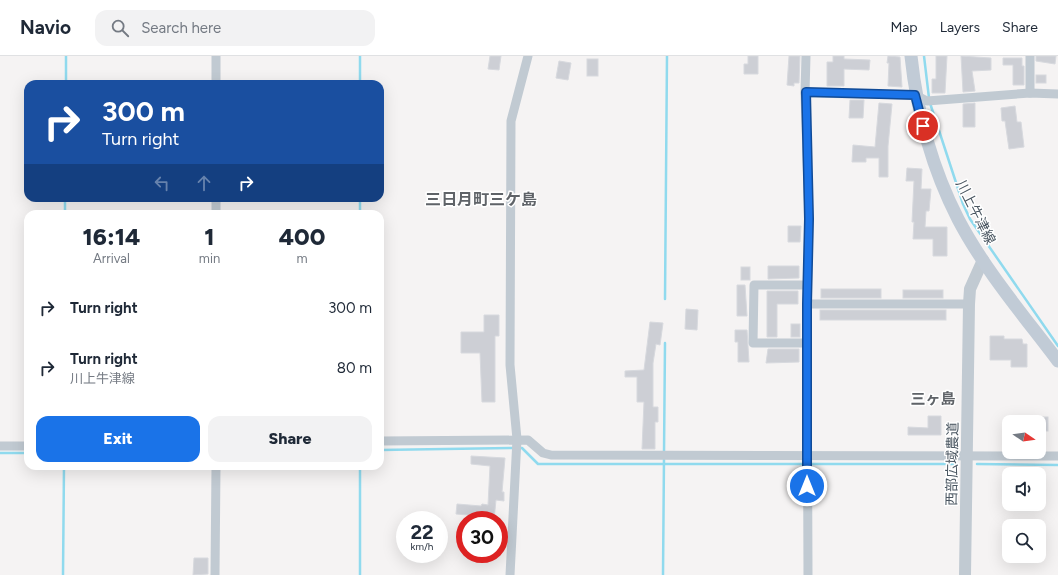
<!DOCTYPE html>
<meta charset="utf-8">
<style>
:root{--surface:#fff;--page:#f2f2f3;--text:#1f2937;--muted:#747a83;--line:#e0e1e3;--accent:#1a73e8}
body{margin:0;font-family:Figtree,"Noto Sans JP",sans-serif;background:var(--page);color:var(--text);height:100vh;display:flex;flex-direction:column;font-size:15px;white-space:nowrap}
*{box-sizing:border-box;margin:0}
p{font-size:13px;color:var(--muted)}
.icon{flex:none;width:22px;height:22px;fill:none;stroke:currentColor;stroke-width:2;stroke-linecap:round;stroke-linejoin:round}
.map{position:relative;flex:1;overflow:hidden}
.sheet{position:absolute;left:24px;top:154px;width:360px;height:260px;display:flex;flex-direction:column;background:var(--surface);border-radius:12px;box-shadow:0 4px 16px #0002}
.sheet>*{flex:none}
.guide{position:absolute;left:24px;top:24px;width:360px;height:122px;border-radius:12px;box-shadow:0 4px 16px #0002;background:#1a4fa0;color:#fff;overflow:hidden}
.needle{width:26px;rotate:103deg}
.buttons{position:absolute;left:1002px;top:359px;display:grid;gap:8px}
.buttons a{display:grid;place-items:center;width:44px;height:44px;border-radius:8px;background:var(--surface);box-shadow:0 4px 16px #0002;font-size:20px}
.speed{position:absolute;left:396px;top:455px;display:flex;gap:8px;font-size:20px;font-weight:700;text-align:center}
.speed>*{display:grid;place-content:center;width:52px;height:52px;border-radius:50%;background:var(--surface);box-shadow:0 4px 16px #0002;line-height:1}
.speed small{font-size:10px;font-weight:400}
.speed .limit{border:6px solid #d22;background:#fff;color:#111}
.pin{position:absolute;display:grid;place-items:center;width:34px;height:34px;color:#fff;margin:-17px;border:2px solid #fff;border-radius:50%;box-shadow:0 1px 4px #0007}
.me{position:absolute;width:44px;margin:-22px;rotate:0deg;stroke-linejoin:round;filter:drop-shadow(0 0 3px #0008)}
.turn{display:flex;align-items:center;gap:14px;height:84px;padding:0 12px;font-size:18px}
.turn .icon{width:52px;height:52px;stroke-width:2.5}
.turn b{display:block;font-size:28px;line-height:34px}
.lanes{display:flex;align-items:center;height:38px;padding:0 12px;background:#0003;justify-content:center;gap:20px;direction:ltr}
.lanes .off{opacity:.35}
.eta{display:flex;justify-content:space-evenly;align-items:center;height:68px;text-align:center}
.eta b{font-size:24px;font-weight:800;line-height:28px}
.button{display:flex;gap:8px;margin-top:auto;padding:8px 12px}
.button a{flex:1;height:46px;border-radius:12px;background:var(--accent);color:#fff;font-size:16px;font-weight:800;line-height:46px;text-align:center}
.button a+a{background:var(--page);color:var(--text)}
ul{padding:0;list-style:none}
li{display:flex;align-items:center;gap:12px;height:60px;padding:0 12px}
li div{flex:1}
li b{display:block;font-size:15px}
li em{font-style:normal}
header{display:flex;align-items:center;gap:24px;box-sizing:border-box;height:56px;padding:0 20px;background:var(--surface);border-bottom:1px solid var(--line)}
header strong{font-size:19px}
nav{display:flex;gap:22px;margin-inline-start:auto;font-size:14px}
.search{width:280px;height:36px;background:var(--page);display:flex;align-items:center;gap:10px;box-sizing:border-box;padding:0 14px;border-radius:12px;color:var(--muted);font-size:15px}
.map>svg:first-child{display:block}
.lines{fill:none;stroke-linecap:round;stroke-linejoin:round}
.stream{stroke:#90daee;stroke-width:2.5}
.building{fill:#cdcfd5;stroke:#d7d9de}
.minor{stroke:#c1cad2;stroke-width:9}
.tertiary{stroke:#c1cad2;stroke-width:12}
.secondary{stroke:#c1cbd6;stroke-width:13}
.route-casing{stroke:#114b97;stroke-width:10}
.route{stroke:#1a73e8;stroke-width:7}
.labels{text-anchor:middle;stroke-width:3;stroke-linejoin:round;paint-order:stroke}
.street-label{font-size:14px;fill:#4a5661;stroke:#fff}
.neighbourhood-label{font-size:15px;font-weight:bold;fill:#5f6368;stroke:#fff}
.quarter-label{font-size:16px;font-weight:bold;fill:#5f6368;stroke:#fff}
</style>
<header>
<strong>Navio</strong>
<div class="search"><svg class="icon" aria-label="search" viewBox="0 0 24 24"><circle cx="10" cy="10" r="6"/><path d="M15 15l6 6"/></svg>Search here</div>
<nav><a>Map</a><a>Layers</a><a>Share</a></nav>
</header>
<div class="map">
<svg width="1058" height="519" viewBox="0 0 1058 519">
<rect width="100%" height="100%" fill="#f5f3f3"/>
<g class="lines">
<g class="stream">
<path d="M360,0v28"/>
<path d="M924,0l5,42"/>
<path d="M66,28v-28"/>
<path d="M930,47l33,101 7,15 88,127"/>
<path d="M360,142v16"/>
<path d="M65,158v-16"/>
<path d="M665,243l2,-243"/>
<path d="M519,392h3l16,16h418"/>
<path d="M380,394l134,-2"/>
<path d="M0,397h28"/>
<path d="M664,397l1,-110"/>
<path d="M977,408l81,1"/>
<path d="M360,410v109"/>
<path d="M63,519l1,-109"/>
<path d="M663,519l1,-117"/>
</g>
</g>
<g class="building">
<path d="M490,0h11l-2,14 -11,-1z"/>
<path d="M748,0h10v18h-14v-10h4z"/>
<path d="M789,0h11l-1,27h-5v3l-7,-1z"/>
<path d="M833,0h11v3l26,1 -1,10 -25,-1v17h-17v-24h6z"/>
<path d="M888,0l12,1 2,30 -14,-1 1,-23h-2z"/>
<path d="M936,0h11l-2,37h-13v-14h4z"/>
<path d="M961,0l30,2v12l-19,1 3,20 -12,1z"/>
<path d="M1036,0h20l-1,8 -19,-3z"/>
<path d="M1003,2h19v8h2v19h-11v-20h-10z"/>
<rect x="587" y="3" width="11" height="17"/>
<path d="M559,5l12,2 -3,17 -12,-2z"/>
<rect x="1036" y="19" width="10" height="8"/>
<path d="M850,44h14l-1,18h-14z"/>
<path d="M879,47l13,1 -4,42v31h-9v-19h-13v4h-14l1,-17 22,2z"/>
<path d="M975,47v24h-12v-23z"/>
<path d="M1015,50l2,16h4l3,25 -15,2 -4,-28h-3l-1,-13z"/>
<path d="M907,112l15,1 -1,20h10l-2,22h-3l-1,16h22v29h-14v-17h-20l1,-17h-2l2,-41h-8z"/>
<path d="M788,170h13l-1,16h-12z"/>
<path d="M768,210h31v12l-31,1z"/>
<rect x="741" y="211" width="9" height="13"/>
<path d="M737,229h8l2,31h-10z"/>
<rect x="821" y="233" width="60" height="9"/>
<rect x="903" y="234" width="40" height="8"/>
<path d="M767,235h31v13h-21v33h-10z"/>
<path d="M686,253l12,1 -1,20 -12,-1z"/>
<rect x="820" y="254" width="126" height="10"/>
<path d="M484,259h15v21h-4v66h-13l-2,-49h-19v-21h23z"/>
<path d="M650,266l13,1 -3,22 -4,-1 -3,19v44h5v15h-3v27h-13l2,-47h-7v-25h-12v-6l19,-1z"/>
<rect x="791" y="268" width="9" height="13"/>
<path d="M735,274h12l2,32h-11v-20h-3z"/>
<path d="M990,280h14v3h18l1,5h4v23h-16v-7h-21z"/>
<path d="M768,293h31v13l-33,1z"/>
<path d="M928,360h13v19h-33v-8l20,1z"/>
<rect x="1039" y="361" width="9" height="14"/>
<path d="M471,400l34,2 -3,34h2v9l-8,-1 -2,20h-14l1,-4 -25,-2 1,-10 24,2 1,-2 6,1 2,-39 -19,-2z"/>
<path d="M194,502h14v16l-15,1z"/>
</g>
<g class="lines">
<g class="minor">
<path d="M216,0v28"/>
<path d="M806,0l-1,37 4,126 -2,85 1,271"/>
<path d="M1030,0v37"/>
<path d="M805,37l110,2 12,6 103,-8 28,1"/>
<path d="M216,142v16"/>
<path d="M807,248h162"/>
<path d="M807,287h-54l1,-58h53"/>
<path d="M380,385l148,-1 15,13 8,2 507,1"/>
<path d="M0,390h28"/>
<path d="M215,519l1,-109"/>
<path d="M510,519l7,-136 -7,-74 1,-244 17,-65"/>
</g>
<path class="tertiary" d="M965,519l4,-271 1,-15 13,-29"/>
<path class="secondary" d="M911,0c6,57 21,112 47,163 26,50 66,97 100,142"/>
</g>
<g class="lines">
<defs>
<path id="route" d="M807,430v-182l2,-85 -3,-127 109,3 8,31"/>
</defs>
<use href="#route" class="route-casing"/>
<use href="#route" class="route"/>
</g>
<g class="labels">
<g class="street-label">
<text transform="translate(976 156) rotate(63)" y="5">川上牛津線</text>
<text transform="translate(952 408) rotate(-89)" y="5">西部広域農道</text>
</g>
<g class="neighbourhood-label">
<text x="933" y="348">三ヶ島</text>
</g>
<g class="quarter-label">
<text x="481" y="149">三日月町三ケ島</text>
</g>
</g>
</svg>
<div class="buttons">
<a><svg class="needle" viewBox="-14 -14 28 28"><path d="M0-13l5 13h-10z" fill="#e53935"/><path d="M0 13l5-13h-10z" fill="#747a83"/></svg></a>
<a><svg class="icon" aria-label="sound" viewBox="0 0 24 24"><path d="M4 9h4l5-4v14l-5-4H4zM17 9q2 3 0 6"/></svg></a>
<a><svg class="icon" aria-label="search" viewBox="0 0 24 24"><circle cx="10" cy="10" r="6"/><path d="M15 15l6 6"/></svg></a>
</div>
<div class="speed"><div>22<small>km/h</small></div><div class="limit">30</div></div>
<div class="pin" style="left:923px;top:70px;background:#d93025"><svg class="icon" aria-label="arrive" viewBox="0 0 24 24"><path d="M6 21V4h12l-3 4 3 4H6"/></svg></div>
<svg class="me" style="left:807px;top:430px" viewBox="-20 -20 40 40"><circle r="17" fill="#1a73e8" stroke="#fff" stroke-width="3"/><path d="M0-11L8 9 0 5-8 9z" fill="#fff"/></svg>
<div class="guide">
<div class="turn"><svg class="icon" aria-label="right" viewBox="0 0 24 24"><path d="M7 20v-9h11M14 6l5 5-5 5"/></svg><div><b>300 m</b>Turn right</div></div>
<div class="lanes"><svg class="icon off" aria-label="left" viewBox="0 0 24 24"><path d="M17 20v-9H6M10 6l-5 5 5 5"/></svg><svg class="icon off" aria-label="ahead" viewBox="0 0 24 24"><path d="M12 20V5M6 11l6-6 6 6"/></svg><svg class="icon" aria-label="right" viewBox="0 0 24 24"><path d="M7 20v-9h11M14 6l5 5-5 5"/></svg></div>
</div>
<section class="sheet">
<div class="eta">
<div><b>16:14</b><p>Arrival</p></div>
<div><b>1</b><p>min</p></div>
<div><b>400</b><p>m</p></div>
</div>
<ul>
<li><svg class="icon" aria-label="right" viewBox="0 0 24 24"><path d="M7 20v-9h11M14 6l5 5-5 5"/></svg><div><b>Turn right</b></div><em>300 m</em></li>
<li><svg class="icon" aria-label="right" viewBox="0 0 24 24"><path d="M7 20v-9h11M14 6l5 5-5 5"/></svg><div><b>Turn right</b><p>川上牛津線</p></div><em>80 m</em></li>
</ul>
<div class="button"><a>Exit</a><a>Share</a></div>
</section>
</div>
